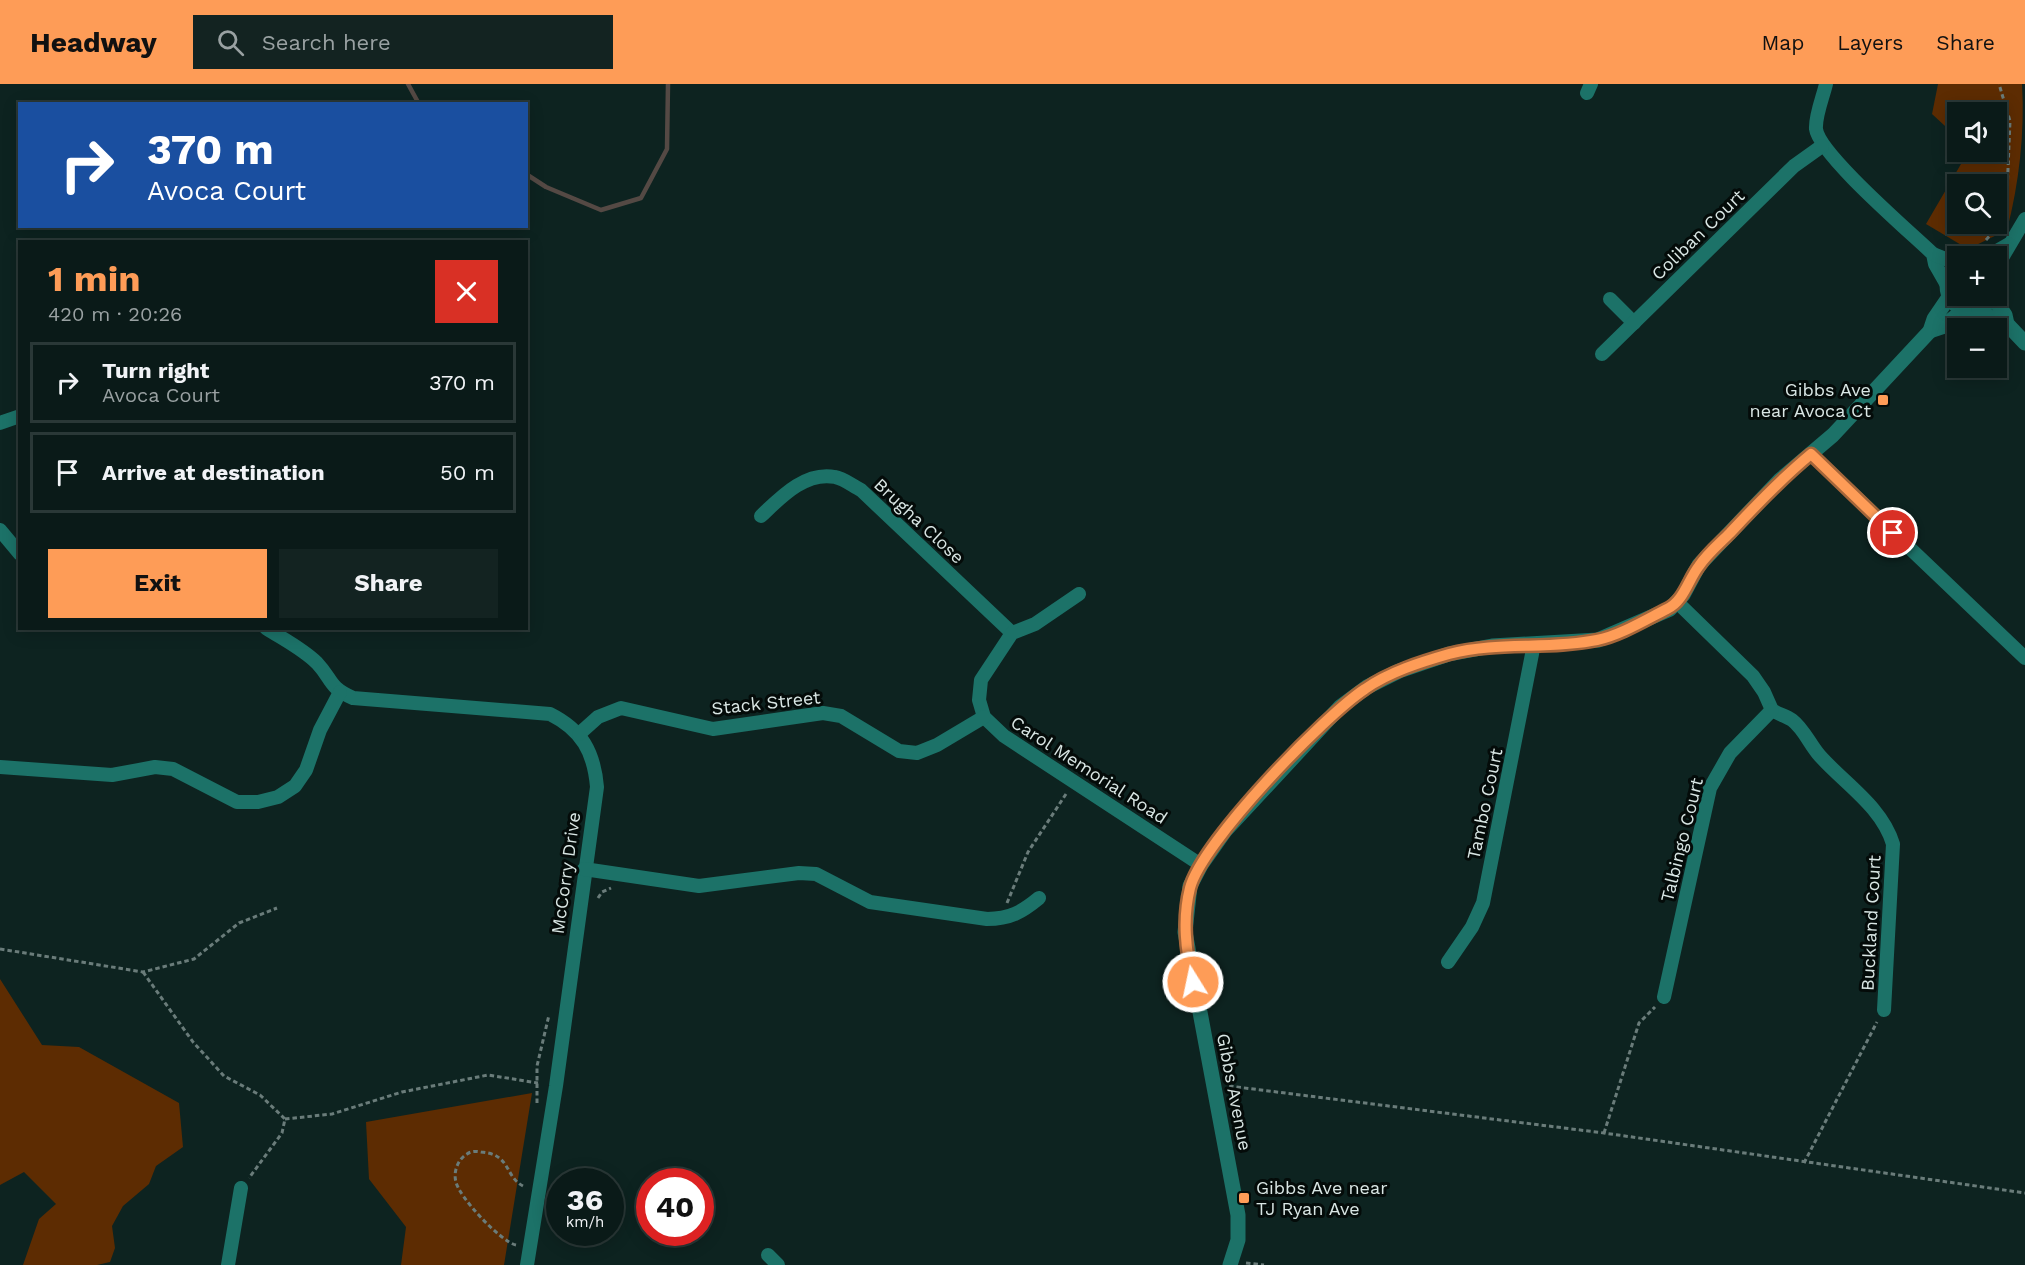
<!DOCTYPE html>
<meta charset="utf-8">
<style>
:root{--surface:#0a1a18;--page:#132321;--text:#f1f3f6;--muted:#99a1a2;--line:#2a3837;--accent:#fe9c57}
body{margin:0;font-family:"Work Sans",sans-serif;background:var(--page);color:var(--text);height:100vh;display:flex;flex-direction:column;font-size:22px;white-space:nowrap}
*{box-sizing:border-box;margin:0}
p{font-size:20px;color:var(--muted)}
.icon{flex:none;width:33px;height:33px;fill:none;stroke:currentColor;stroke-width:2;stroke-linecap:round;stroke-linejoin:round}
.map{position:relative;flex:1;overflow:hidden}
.sheet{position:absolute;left:18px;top:156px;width:510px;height:390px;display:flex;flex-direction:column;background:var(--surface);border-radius:0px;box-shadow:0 3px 15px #0003,0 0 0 2px var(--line)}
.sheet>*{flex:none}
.banner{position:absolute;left:18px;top:18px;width:510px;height:126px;border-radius:0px;box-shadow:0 3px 15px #0003,0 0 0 2px var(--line);background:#1a4fa0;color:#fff;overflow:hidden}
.controls{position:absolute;left:1947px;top:18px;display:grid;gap:12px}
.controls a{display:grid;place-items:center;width:60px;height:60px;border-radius:0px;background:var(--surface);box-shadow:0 3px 15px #0003,0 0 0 2px var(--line);font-size:30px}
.speed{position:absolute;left:546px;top:1084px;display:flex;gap:12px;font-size:30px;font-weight:700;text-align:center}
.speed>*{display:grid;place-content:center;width:78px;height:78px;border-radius:50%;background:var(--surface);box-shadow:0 3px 15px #0003,0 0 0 2px var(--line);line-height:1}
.speed small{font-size:15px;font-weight:400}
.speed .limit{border:9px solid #d22;background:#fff;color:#111}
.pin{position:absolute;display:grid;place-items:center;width:51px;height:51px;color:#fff;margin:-26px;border:3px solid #fff;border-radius:50%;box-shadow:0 2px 6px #0007}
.me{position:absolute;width:66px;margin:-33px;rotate:350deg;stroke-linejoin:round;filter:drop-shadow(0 0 4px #0008)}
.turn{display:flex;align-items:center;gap:21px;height:126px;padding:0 30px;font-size:27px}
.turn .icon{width:78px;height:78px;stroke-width:2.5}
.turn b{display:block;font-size:42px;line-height:51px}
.round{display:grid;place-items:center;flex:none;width:63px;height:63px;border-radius:0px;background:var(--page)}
.head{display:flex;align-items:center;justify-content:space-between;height:102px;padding:0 30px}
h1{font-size:36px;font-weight:700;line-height:45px;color:var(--accent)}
.action{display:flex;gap:12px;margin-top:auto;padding:12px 30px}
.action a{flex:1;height:69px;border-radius:0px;background:var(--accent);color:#111;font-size:24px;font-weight:700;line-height:69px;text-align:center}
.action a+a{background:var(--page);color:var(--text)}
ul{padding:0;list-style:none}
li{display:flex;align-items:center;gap:18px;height:81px;margin:0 12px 9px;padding:0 18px;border:3px solid var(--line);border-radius:0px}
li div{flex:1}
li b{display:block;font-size:22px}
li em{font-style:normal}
header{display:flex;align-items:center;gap:36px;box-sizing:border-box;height:84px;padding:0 30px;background:var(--accent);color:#111}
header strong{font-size:28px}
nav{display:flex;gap:33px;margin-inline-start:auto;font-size:21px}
.search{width:420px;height:54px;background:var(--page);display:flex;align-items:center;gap:15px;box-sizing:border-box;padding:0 21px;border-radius:0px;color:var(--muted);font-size:22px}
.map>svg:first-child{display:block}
.green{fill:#5d2c02;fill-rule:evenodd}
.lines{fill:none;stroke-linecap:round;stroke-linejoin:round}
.stream{stroke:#544944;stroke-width:4.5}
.path{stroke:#6a7c7a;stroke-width:3;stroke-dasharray:4.5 3;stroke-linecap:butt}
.minor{stroke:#1c7268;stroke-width:14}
.tertiary{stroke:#1c7268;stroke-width:15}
.route-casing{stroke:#a56539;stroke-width:15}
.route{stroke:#fe9c57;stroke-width:10}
.poi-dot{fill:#fe9c57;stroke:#040b09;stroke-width:2}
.labels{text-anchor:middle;stroke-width:6;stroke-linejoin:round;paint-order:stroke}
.street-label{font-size:18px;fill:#d9e6e4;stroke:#040b09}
.poi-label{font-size:18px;fill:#d9e6e4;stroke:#040b09;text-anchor:end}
</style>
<header>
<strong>Headway</strong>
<div class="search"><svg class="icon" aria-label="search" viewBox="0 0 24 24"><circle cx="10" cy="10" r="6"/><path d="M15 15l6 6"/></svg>Search here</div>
<nav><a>Map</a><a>Layers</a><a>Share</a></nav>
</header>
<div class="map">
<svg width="2025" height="1181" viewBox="0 0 2025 1181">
<rect width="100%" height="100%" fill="#0d2320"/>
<g class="green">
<path d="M1938,0h84c3,48 -3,100 -15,146l-39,19 -42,-25 42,-72h28v-40h-38l-1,25 -25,-23zM1958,100h38v40h-38z"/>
<path d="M0,895l42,66 37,2 100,56 4,44 -27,19 -7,18 -26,22 -11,20 3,22 -5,14 -13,3h-74l16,-46 17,-15 -32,-32 -24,13z"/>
<path d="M532,1009l-28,172h-103l5,-38 -37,-48 -3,-57z"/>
</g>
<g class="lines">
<g class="stream">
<path d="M408,0l11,20"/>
<path d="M526,90l20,13 55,23 40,-12 26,-49 1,-65"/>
</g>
<g class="path">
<path d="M1986,156l20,-23 4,-96 -11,-37"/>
<path d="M598,814l4,-6 9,-4"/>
<path d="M1007,819l21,-51 38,-58"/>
<path d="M0,865l143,23 51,-13 45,-36 38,-15"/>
<path d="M143,888l50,70 31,34 36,19 25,24 -3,14 -33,45"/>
<path d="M1229,1002l375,47 421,60"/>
<path d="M537,1019v-37l12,-51"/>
<path d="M285,1035l47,-5 70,-22 86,-17 50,8"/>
<path d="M1604,1049l35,-110 16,-16"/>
<path d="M1804,1079l73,-141"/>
<path d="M516,1161c-15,-3 -57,-48 -60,-63 -3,-10 2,-23 11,-28 4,-3 9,-3 14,-2 31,2 23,26 44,35"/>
<path d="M1246,1179l18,2"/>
</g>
<g class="minor">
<path d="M1826,0c-3,13 -11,32 -10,45 3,25 94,103 117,125l2,10 12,21"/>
<path d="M1587,9l4,-9"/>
<path d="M1933,170l25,10"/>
<path d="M1988,172l21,-12"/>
<path d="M1996,184l29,-49"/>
<path d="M1610,215l24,24"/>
<path d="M1602,270l192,-188 28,-20"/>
<path d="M0,339l20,-7"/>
<path d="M1811,370l214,204"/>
<path d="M761,432c19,-18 44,-45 74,-39 8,1 18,9 26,13l151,143"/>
<path d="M0,446l20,24"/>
<path d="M1079,510l-44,30 -23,9 -31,47 -2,20 5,17 20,19 197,129"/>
<path d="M1677,518l76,74 11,16 8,18c6,4 14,6 20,10 12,9 18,25 28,36 25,28 62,51 73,88l-9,166"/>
<path d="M266,544c17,11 37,21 51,35 16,17 11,24 36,35l197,16c32,16 44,38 47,73l-41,299 -29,179"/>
<path d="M579,650l19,-17 23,-9 92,21 110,-16 18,3 58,35 18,2 20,-8 47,-28"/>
<path d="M0,683l112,8 43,-8 18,2 64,33h21l20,-5 17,-11 11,-16 14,-40 20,-38"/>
<path d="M584,785l115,17 100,-13 17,1 54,28 117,17c23,0 35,-7 52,-21"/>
<path d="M1448,878l24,-35 11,-24 51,-259"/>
<path d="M1664,913l46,-209 20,-35 42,-43"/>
<path d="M768,1171l10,10"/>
<path d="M228,1181l13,-77"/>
</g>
<g class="tertiary">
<path d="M1958,184l-11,17c0,27 33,35 45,11"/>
<path d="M1992,212l13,19 2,9 18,19"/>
<path d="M1979,225l17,13 11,2"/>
<path d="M1930,247l12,-4 22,-17"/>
<path d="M1230,1181l8,-25v-25l-53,-283 5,-46 11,-21 24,-34 115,-124 27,-20 32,-16 50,-17 43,-8 106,-6 72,-31 13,-14 16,-30 81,-85 53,-45 97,-104 4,-12 15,-22"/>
</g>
</g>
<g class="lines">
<defs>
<path id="route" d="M1193,898c-7,-31 -11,-62 -3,-94 12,-46 134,-172 175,-199 24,-17 56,-27 84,-35 49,-13 99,-4 148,-14 22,-4 50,-21 70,-31 17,-8 21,-29 32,-43 8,-12 20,-22 31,-33 26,-28 52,-55 81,-79l82,79"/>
</defs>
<use href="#route" class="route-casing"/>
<use href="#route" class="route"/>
</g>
<g class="poi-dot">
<rect x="1877" y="310" width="12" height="12" rx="3"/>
<rect x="1238" y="1108" width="12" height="12" rx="3"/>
</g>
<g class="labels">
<g class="street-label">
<text transform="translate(1698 151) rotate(-44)" y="6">Coliban Court</text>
<text transform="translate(919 437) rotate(43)" y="6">Brugha Close</text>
<text transform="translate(766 619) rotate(-6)" y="6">Stack Street</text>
<text transform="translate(1089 686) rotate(33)" y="6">Carol Memorial Road</text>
<text transform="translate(1485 720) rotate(-78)" y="6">Tambo Court</text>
<text transform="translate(1682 756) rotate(-76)" y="6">Talbingo Court</text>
<text transform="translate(566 789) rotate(-82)" y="6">McCorry Drive</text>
<text transform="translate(1871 839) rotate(-87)" y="6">Buckland Court</text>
<text transform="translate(1234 1008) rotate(79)" y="6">Gibbs Avenue</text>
</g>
<g class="poi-label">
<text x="1871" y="312">Gibbs Ave<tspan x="1871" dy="21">near Avoca Ct</tspan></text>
<text x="1256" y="1110" text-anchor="start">Gibbs Ave near<tspan x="1256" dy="21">TJ Ryan Ave</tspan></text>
</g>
</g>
</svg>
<div class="controls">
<a><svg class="icon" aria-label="sound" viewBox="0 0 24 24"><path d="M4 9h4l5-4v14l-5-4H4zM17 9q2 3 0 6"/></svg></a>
<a><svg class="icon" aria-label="search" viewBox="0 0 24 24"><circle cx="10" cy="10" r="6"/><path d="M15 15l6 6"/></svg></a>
<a>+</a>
<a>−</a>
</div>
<div class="speed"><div>36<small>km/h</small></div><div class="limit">40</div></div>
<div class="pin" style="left:1893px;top:449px;background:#d93025"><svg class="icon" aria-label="arrive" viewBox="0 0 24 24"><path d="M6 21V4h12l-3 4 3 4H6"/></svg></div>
<svg class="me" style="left:1193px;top:898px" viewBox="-20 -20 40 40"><circle r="17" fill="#fe9c57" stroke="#fff" stroke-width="3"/><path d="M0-11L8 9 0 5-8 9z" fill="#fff"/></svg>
<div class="banner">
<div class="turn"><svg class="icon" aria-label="right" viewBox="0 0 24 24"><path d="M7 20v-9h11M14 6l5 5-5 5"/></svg><div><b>370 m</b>Avoca Court</div></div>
</div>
<section class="sheet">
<div class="head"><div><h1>1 min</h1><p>420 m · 20:26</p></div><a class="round" style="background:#d93025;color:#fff"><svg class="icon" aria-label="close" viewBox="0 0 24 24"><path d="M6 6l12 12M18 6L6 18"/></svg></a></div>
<ul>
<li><svg class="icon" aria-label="right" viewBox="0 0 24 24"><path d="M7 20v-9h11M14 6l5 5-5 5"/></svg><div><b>Turn right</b><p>Avoca Court</p></div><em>370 m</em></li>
<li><svg class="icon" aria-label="arrive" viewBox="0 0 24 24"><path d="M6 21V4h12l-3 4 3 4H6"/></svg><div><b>Arrive at destination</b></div><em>50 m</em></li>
</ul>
<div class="action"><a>Exit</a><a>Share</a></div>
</section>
</div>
